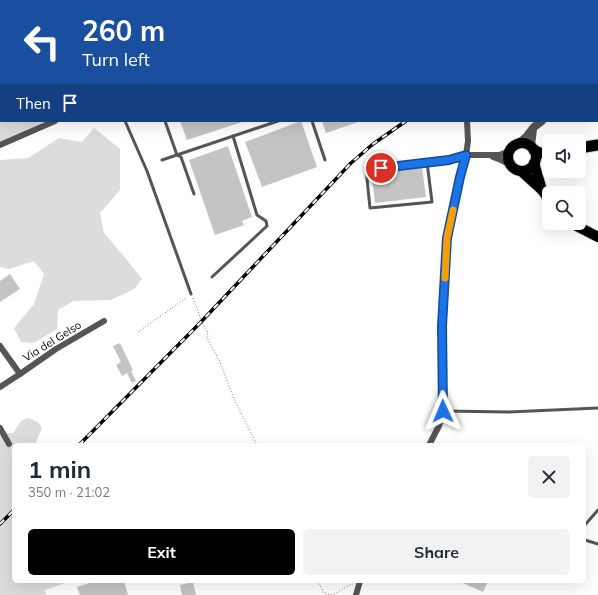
<!DOCTYPE html>
<meta charset="utf-8">
<style>
:root{--surface:#fff;--page:#f2f2f3;--text:#1f2937;--muted:#747a83;--accent:#000}
body{margin:0;font-family:Mulish,sans-serif;background:var(--page);color:var(--text);height:100vh;display:flex;flex-direction:column;font-size:15px;white-space:nowrap}
*{box-sizing:border-box;margin:0}
p{font-size:13px;color:var(--muted)}
.icon{flex:none;width:22px;height:22px;fill:none;stroke:currentColor;stroke-width:2;stroke-linecap:round;stroke-linejoin:round}
.map{position:relative;flex:1;overflow:hidden}
.details{position:absolute;left:12px;top:443px;width:574px;height:140px;display:flex;flex-direction:column;background:var(--surface);border-radius:6px;box-shadow:0 4px 16px #0002}
.details>*{flex:none}
.guide{position:absolute;left:0px;top:0px;width:598px;height:122px;box-shadow:0 4px 16px #0002;background:#1a4fa0;color:#fff;overflow:hidden}
.controls{position:absolute;left:542px;top:134px;display:grid;gap:8px}
.controls a{display:grid;place-items:center;width:44px;height:44px;border-radius:6px;background:var(--surface);box-shadow:0 4px 16px #0002;font-size:20px}
.pin{position:absolute;display:grid;place-items:center;width:34px;height:34px;color:#fff;margin:-17px;border:2px solid #fff;border-radius:50%;box-shadow:0 1px 4px #0007}
.me{position:absolute;width:44px;margin:-22px;rotate:359deg;stroke-linejoin:round;filter:drop-shadow(0 0 3px #0008)}
.turn{display:flex;align-items:center;gap:14px;height:84px;padding:0 16px;font-size:18px}
.turn .icon{width:52px;height:52px;stroke-width:2.5}
.turn b{display:block;font-size:28px;line-height:34px}
.then{display:flex;align-items:center;height:38px;padding:0 16px;background:#0003;gap:8px;font-size:15px}
.round{display:grid;place-items:center;flex:none;width:42px;height:42px;border-radius:6px;background:var(--page)}
.headline{display:flex;align-items:center;justify-content:space-between;height:68px;padding:0 16px}
h1{font-size:24px;font-weight:700;line-height:30px}
.primary-button{display:flex;gap:8px;margin-top:auto;padding:8px 16px}
.primary-button a{flex:1;height:46px;border-radius:6px;background:var(--accent);color:#fff;font-size:16px;font-weight:700;line-height:46px;text-align:center}
.primary-button a+a{background:var(--page);color:var(--text)}
.map>svg:first-child{display:block}
.green{fill:#dcdcdc}
.building{fill:#c4c4c4}
.lines{fill:none;stroke-linecap:round;stroke-linejoin:round}
.primary-casing{stroke:#dbdbdb;stroke-width:12}
.motorway-casing{stroke:#dbdbdb;stroke-width:13}
.path{stroke:#777;stroke-width:1;stroke-dasharray:1 2;stroke-linecap:butt}
.service{stroke:#555;stroke-width:3}
.minor{stroke:#555;stroke-width:6}
.tertiary{stroke:#555;stroke-width:8}
.primary{stroke:#000;stroke-width:10}
.motorway{stroke:#000;stroke-width:11}
.rail-casing{stroke:#000;stroke-width:3.5}
.rail{stroke:#fff;stroke-width:2;stroke-dasharray:6;stroke-linecap:butt}
.route-casing{stroke:#114b97;stroke-width:10}
.route{stroke:#1a73e8;stroke-width:7}
.slow{stroke:#f59e0b;stroke-width:7}
.labels{text-anchor:middle;stroke-width:3;stroke-linejoin:round;paint-order:stroke}
.street-label{font-size:11px;fill:#000;stroke:#fff}
</style>
<div class="map">
<svg width="598" height="595" viewBox="0 0 598 595">
<rect width="100%" height="100%" fill="#fff"/>
<g class="green">
<path d="M0,50l1,71h46l-47,21z"/>
<path d="M94,128l26,21v41l-20,23 4,20 23,27 15,19 -8,10 -23,11 -38,1 -15,9 -1,19 -23,14 -13,-1 -7,-14 20,-24 10,-30 -10,-13 -25,8 -9,-2v-107l28,-2 31,-20 23,4z"/>
<path d="M29,418l9,4 4,6 -7,17h-21v136h57l-26,9 1,5h-46v-167l6,5h7l9,-13z"/>
</g>
<g class="building">
<path d="M180,121h62v1l-55,18z"/>
<path d="M301,121l16,46 -55,20 -17,-45z"/>
<path d="M322,121h35l1,1 -32,11z"/>
<path d="M228,146l24,71 -10,4 2,4 -29,10 -26,-75z"/>
<path d="M422,167l4,30 -51,6 -4,-31z"/>
<path d="M10,274l10,15 -20,13v-21z"/>
<path d="M120,343l13,27 -2,1 5,10 -4,2 -5,-10 -5,3 -6,-11 5,-3 -8,-16z"/>
<path d="M96,581h28l4,14h-48l-3,-8z"/>
<path d="M458,581h30l-5,11z"/>
<path d="M193,582l3,13h-14l-2,-10z"/>
</g>
<g class="lines">
<defs>
<g id="primary">
<circle cx="522" cy="157" r="14"/>
<path d="M534,163l8,27"/>
<path d="M521,171l21,19 7,10"/>
<path d="M571,223l27,14"/>
</g>
<g id="motorway">
<path d="M579,148l19,-3"/>
<path d="M534,150l5,3h10"/>
</g>
</defs>
<use href="#primary" class="primary-casing"/>
<use href="#motorway" class="motorway-casing"/>
<g class="path">
<path d="M193,298l11,29 4,5 -1,6 13,24 14,37 23,46"/>
<path d="M138,332l48,-34"/>
<path d="M318,581l6,12 7,2"/>
<path d="M331,595c8,-2 14,-9 22,-11"/>
</g>
<g class="service">
<path d="M0,106l1,-1"/>
<path d="M125,121l22,50 44,123"/>
<path d="M165,121l12,34 4,2 13,37"/>
<path d="M312,121l13,39"/>
<path d="M162,160l116,-39"/>
<path d="M427,162l-61,7 4,39 62,-6 -5,-40 22,-2 16,-4"/>
<path d="M212,277l55,-51 -1,-5 -9,-6 -24,-79"/>
<path d="M443,411l66,1 89,-4"/>
<path d="M584,526l14,-16"/>
<path d="M584,539l1,1 13,4"/>
</g>
<g class="minor">
<path d="M534,1l2,-1"/>
<path d="M0,145l55,-24"/>
<path d="M466,155h33l11,-4"/>
<path d="M493,157l8,3 10,5"/>
<path d="M0,346l20,28 36,-25 48,-28"/>
<path d="M0,387l20,-13"/>
<path d="M0,428l9,16"/>
<path d="M429,445l10,-19 4,-15 -1,-85 5,-88 13,-61 6,-22 2,-14 -1,-20"/>
<path d="M356,595l4,-14"/>
</g>
<g class="tertiary">
<path d="M597,87l1,-2"/>
<path d="M517,145l9,-8 8,-10 8,-6"/>
<path d="M531,146l2,-17"/>
</g>
<use href="#primary" class="primary"/>
<use href="#motorway" class="motorway"/>
<defs>
<g id="rail">
<path d="M597,78h1"/>
<path d="M79,445l120,-121 152,-161 22,-19 33,-23"/>
<path d="M0,524l14,-14"/>
</g>
</defs>
<use href="#rail" class="rail-casing"/>
<use href="#rail" class="rail"/>
</g>
<g class="lines">
<defs>
<path id="route" d="M381,168l68,-8 17,-5 -6,22 -13,61 -5,88 1,85"/>
</defs>
<use href="#route" class="route-casing"/>
<use href="#route" class="route"/>
<path class="slow" d="M445,278l2,-40 6,-28"/>
</g>
<g class="labels">
<g class="street-label">
<text transform="translate(52 341) rotate(-32)" y="4">Via del Gelso</text>
</g>
</g>
</svg>
<div class="controls">
<a><svg class="icon" aria-label="sound" viewBox="0 0 24 24"><path d="M4 9h4l5-4v14l-5-4H4zM17 9q2 3 0 6"/></svg></a>
<a><svg class="icon" aria-label="search" viewBox="0 0 24 24"><circle cx="10" cy="10" r="6"/><path d="M15 15l6 6"/></svg></a>
</div>
<div class="pin" style="left:381px;top:168px;background:#d93025"><svg class="icon" aria-label="arrive" viewBox="0 0 24 24"><path d="M6 21V4h12l-3 4 3 4H6"/></svg></div>
<svg class="me" style="left:443px;top:411px" viewBox="-20 -20 40 40"><path d="M0-17L14 15 0 8-14 15z" fill="#1a73e8" stroke="#fff" stroke-width="4"/></svg>
<div class="guide">
<div class="turn"><svg class="icon" aria-label="left" viewBox="0 0 24 24"><path d="M17 20v-9H6M10 6l-5 5 5 5"/></svg><div><b>260 m</b>Turn left</div></div>
<div class="then">Then<svg class="icon" aria-label="arrive" viewBox="0 0 24 24"><path d="M6 21V4h12l-3 4 3 4H6"/></svg></div>
</div>
<section class="details">
<div class="headline"><div><h1>1 min</h1><p>350 m · 21:02</p></div><a class="round"><svg class="icon" aria-label="close" viewBox="0 0 24 24"><path d="M6 6l12 12M18 6L6 18"/></svg></a></div>
<div class="primary-button"><a>Exit</a><a>Share</a></div>
</section>
</div>
